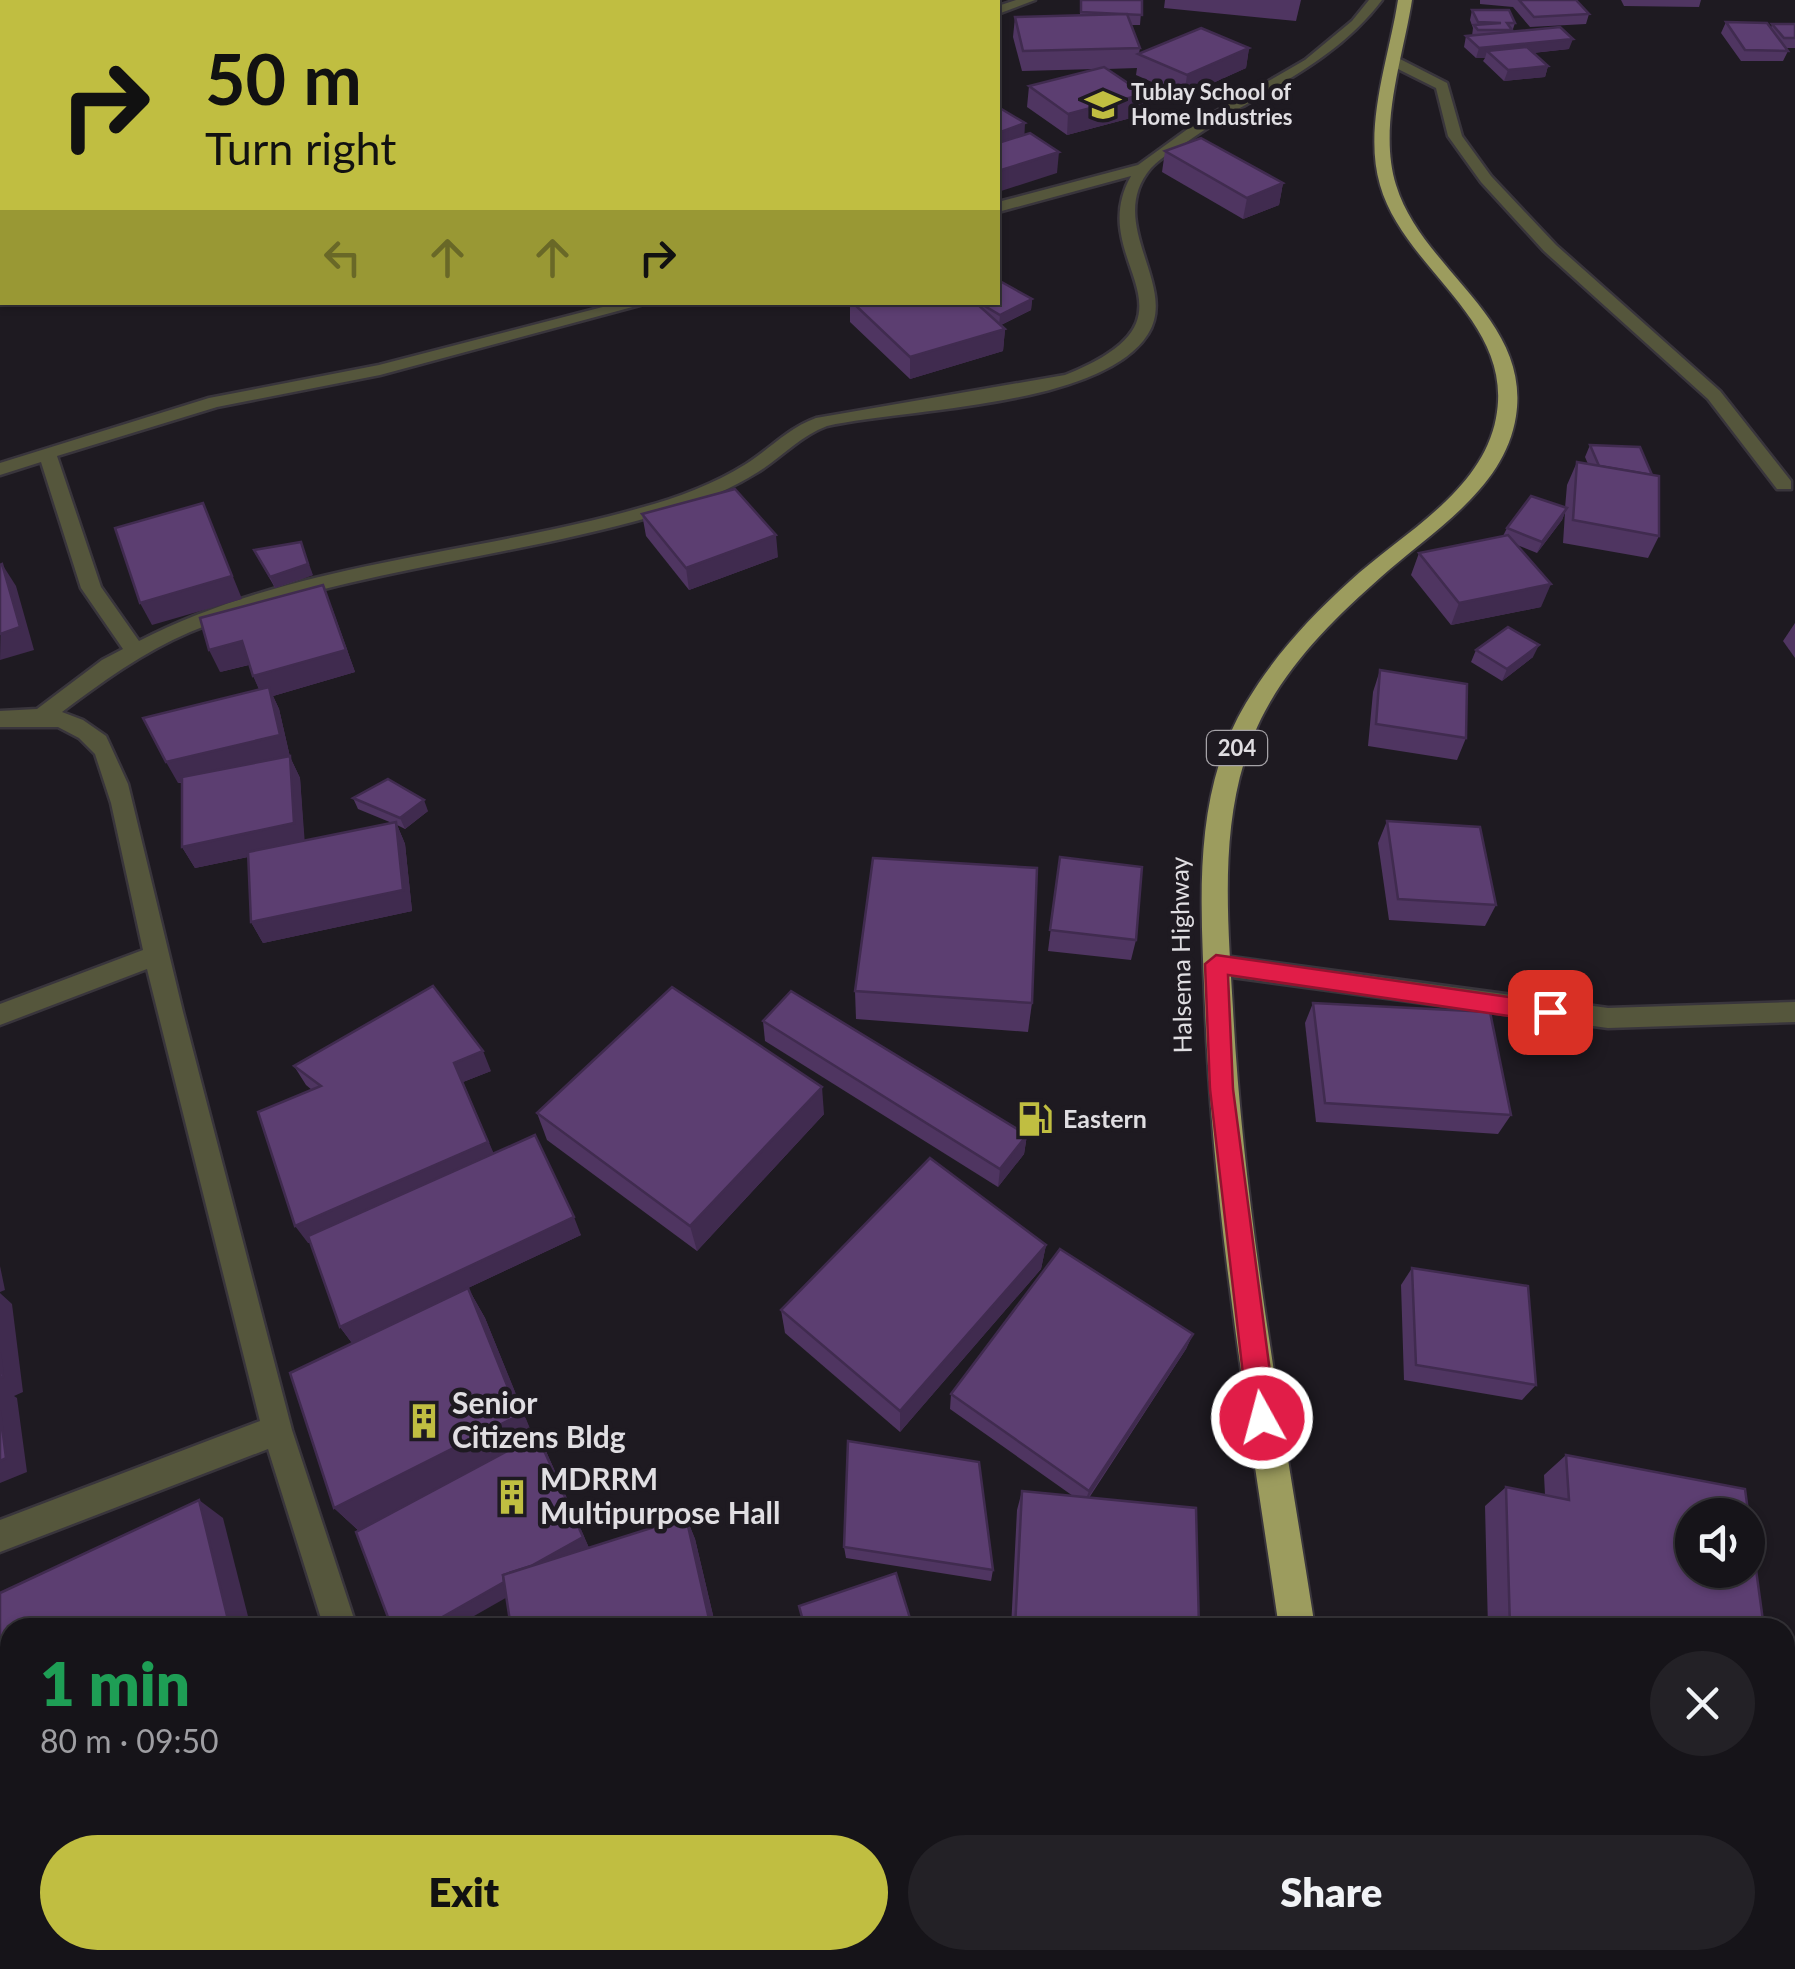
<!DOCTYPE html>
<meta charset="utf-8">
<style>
:root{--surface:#161419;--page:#232126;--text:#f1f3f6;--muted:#9e9ea2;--line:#353338;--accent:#c0be41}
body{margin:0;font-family:Lato,sans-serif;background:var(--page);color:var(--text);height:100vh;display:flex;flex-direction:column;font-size:38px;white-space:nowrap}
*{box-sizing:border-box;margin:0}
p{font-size:32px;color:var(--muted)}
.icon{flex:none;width:55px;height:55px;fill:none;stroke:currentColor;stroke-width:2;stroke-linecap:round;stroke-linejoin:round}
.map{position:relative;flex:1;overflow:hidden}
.side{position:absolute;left:0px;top:1618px;width:1795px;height:352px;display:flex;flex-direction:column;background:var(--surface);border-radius:30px 30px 0 0;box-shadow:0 2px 8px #0004,0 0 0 2px var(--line)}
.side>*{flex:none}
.top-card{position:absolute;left:0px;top:0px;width:1000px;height:305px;box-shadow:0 2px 8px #0004,0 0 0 2px var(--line);background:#c0be41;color:#111;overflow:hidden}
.fabs{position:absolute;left:1675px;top:1498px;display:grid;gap:20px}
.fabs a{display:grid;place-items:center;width:90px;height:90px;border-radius:50%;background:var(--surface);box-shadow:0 2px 8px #0004,0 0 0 2px var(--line);font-size:50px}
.pin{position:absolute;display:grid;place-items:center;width:85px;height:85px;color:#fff;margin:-42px;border-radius:20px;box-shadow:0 5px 15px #0006}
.me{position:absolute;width:110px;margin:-55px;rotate:353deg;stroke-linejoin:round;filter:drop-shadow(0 0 8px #0008)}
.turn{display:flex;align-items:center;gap:35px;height:210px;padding:0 40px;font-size:45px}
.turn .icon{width:130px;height:130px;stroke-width:2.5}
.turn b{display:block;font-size:70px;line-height:85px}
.lanes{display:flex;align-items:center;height:95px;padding:0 40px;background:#0003;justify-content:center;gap:50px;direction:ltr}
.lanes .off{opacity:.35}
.round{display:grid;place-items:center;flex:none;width:105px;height:105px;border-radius:52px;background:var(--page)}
.headline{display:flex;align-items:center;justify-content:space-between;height:170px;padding:0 40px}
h1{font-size:60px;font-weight:800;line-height:75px;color:#1e9e55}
.action{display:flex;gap:20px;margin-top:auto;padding:20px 40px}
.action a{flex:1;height:115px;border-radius:60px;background:var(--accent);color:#111;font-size:40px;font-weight:800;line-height:115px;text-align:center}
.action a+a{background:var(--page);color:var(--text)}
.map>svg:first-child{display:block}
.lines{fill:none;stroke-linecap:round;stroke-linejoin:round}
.service-casing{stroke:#39353c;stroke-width:5}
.minor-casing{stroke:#39353c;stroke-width:5}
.trunk-casing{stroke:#39353c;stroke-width:4}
.service{fill:#55563c;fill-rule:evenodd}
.minor{fill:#55563c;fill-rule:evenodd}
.trunk{fill:#9c9c5e;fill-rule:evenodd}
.wall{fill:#4f3561}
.shaded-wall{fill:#402b4f}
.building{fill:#5c3e71;stroke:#402b4f;stroke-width:2.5;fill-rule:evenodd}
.route{fill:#e11d48;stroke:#92132f;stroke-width:2.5}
.labels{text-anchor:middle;stroke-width:9;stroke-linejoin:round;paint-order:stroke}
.far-poi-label{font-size:22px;font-weight:bold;fill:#e0dee2;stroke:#1e1a21;text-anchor:start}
.shield{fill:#1e1a21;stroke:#a6a3a8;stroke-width:2.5}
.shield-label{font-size:22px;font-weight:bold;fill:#e0dee2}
.street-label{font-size:25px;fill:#e0dee2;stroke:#1e1a21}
.poi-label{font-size:25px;font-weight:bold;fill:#e0dee2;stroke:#1e1a21;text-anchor:start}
.near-poi-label{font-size:30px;font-weight:bold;fill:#e0dee2;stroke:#1e1a21;text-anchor:start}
</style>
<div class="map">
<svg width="1795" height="1969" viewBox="0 0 1795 1969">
<rect width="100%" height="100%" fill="#1e1a21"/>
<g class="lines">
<defs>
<g id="service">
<path d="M1016,0h19l-37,14v-8z"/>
<path d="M1390,59h10l47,24 15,53 29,40 65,69 164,146 71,90v8h-14l-69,-90 -164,-148 -63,-69 -33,-46 -12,-48 -46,-23z"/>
</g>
<g id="minor">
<path d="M1369,0h13c-49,65 -123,92 -188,137 -14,10 -32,19 -43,31 -47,55 28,117 -3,166 -46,73 -239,74 -321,92 -27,10 -45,31 -69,46 -32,20 -68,34 -104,44 -153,44 -316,55 -464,116 -47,20 -88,50 -128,80l21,8 23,16 22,48 55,228 109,418 65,198h-33l-56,-179 -268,103v-32l260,-99 -113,-452 -147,56v-21l143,-54 -32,-147 -16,-49 -16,-16 -21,-11h-58v-16l37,-2 65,-49 21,-11 -42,-61 -40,-126 -41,13v-12l209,-65 170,-33 243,-63h29l-271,73 -163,32 -160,49 44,131 38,54c155,-80 336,-86 501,-133 37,-10 74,-24 106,-44 24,-15 42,-36 70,-46l249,-43c151,-60 17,-112 66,-199l-133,36v-10l140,-37 58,-42 109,-63 47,-39z"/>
<path d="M1217,955l391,53 187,-6v20l-187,6 -391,-53 -9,-3 -3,-7 3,-7z"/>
<path d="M481,1960h38l2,9h-38z"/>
</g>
<g id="trunk">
<path d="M1398,0h14c-9,58 -34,127 -16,185 26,85 135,133 120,231 -11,73 -85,116 -135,161 -42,37 -84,78 -112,127 -53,92 -42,202 -36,305 11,209 50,412 82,619h-36c-30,-207 -66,-412 -74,-621 -4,-103 -14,-212 41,-304 28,-47 64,-86 104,-122 51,-47 132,-89 146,-163 19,-98 -92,-148 -116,-233 -17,-58 9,-127 18,-185z"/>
<path d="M1318,1960h40l2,9h-42z"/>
</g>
</defs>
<use href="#service" class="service-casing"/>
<use href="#minor" class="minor-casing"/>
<use href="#trunk" class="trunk-casing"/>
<use href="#service" class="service"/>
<use href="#minor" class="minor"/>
<use href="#trunk" class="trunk"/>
</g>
<g class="wall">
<path d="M529,0h103l-1,2h-103z"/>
<path d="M1080,0h62l-2,25h-9l9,23 -1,6 110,-6 -3,20 -62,28 -48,-21 1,-7 -30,1 37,25 -2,21 -75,20 -40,-28 2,-21 67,-17 -74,2 -9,-34 2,-20 65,-2z"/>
<path d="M1165,0h136l-5,21 -132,-13z"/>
<path d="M1480,0h96l13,14 -3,10 -56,3 -17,-20 -33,-3z"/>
<path d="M1621,0h80l-2,7 -75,-1z"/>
<path d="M1472,10l43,13 -3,9 57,17 -36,4 15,13 -3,11 -41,4 -21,-20 2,-3h-9l-12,-11 2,-11h6l1,-8 -3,-8z"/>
<path d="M998,20l2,19 -2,30z"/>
<path d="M1726,22l45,6 1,-4h23v24h-9l2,3 -5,10h-42l-20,-28z"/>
<path d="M1165,151l118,32 -4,22 -36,14 -81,-47z"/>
<path d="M2,186v50h-2v-45z"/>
<path d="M1032,299l-1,11 -30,15 4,4 -2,22 -93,28 -60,-57v-20h148z"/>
<path d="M1590,445l69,91 -11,22 -85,-15 2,-31 -3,8 -25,33 -20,-8 24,62 -90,18 -40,-50 8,-22 84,-17 4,-8 58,-20 2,-23 10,-23 11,2 -3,-7z"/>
<path d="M642,514l136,43 -89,33 -43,-54z"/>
<path d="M254,550l59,25 -38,13z"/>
<path d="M332,608l23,64 -82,24 6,13 11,48 10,21 4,63 88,-18 -34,-14 -5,-11 75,13 -23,18 -8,-4 8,19 7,67 -149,32 -12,-21 -3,-65 -53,11 -13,-21v-64h-4l81,-94 -10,-24 -29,7z"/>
<path d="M1795,623v35l-12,-17z"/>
<path d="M1476,650l57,7 -31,24 -31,-19z"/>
<path d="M1380,670l86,68 -9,22 -89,-14 5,-54z"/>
<path d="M1387,821l109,84 -11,21 -96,-6 -11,-77z"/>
<path d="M1060,857l76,83 -5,20 -83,-9z"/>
<path d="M855,991l177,12 -4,29 -172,-13z"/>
<path d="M1313,1003l198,112 -13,19 -182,-12 -11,-99z"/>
<path d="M763,1021l264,114 -3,19 -26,33 -233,-146z"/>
<path d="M294,1066l197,5 -28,11 30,71 88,82 -113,53 17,30 48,119 4,-2 8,14 44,99 97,-31 9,22 21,89h-205l-5,-31 -147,-66 -25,-23 18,-165 -12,-16 -30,-85 -2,1 4,-153 -6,-5z"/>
<path d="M537,1113l287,1 -127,137 -150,-111z"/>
<path d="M1046,1245l-5,24 -141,163 -115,-99 -4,-23z"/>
<path d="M1412,1268l124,117 -14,15 -118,-20 -3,-95z"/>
<path d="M1193,1334l-7,15 -97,149 110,130h-188l6,-118 5,-19 51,5 -123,-87 1,-15z"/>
<path d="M1566,1455l198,173h-276l-3,-122 21,-19 39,8 -1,-20z"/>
<path d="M844,1547l149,23 -2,11 -145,-23z"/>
<path d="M1461,1960h92l2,9h-93z"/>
<path d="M1570,1960h156l2,9h-157z"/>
</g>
<g class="shaded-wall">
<path d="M1573,39l-4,10 -76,8 -6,-6 -2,7h-9l3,-10z"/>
<path d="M1249,48l-3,20 -62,28 3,-21z"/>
<path d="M1548,66l-3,11 -41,4 4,-11z"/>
<path d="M1144,94l-2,21 -75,20 1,-21z"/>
<path d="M1025,123l-1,21 -26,10v-21z"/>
<path d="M1059,152l-2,21 -59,19v-21z"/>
<path d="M1283,183l-4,22 -36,14 4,-21z"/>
<path d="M1032,299l-1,11 -32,16 1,-11z"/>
<path d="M1005,329l-2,22 -93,28v-22z"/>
<path d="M203,503l39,96 -90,26 -12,-22z"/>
<path d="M1567,508l-5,12 -25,33 5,-11z"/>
<path d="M776,535l2,22 -89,33 -3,-22z"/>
<path d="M301,542l12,33 -38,13 -5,-11z"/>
<path d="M2,564l14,22 18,64 -34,10z"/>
<path d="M1551,584l-10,23 -90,18 8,-22z"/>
<path d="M332,608l23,64 -82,24 6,13 11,48 10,21 5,67 -110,23 -13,-21 108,-90 -112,26 -12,-21 97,-64 -10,-22z"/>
<path d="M242,641l10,23 -32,8 -11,-22z"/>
<path d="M1539,645l-6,12 -31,24 5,-12z"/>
<path d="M424,800l4,11 -23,18 -5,-11z"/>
<path d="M396,822l9,22 7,67 -149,32 -12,-21z"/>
<path d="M483,1051l8,20 -28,11 34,79 -189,82 -13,-17 159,-163z"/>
<path d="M822,1087l2,27 -127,137 -7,-25z"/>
<path d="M1027,1135l-3,19 -26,33 2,-18z"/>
<path d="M574,1217l7,18 -113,53 17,30 50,123 -176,90 -25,-23 18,-165 -12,-16z"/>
<path d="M1046,1245l-5,24 -141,163v-21z"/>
<path d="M0,1266l5,24 -5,2z"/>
<path d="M0,1293l12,11 11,88 -9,4 3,2 10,74 -27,11z"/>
<path d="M1193,1334l-7,15 -102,155 5,-13z"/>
<path d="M537,1435l8,14 45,101 -137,78h-30z"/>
<path d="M199,1500l24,18 28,110h-21z"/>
<path d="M686,1517l9,22 21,89h-5z"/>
<path d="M129,1960h42v2l-14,7h-47z"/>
<path d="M415,1960h24l1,9h-24z"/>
<path d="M787,1960h5l2,9h-5z"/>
</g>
<g class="building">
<path d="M529,0h78v2h-79z"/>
<path d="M1081,0h61v15l-61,-3z"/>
<path d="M1519,0h57l13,14 -55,3z"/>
<path d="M1472,10h37l6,13h-8l5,7h-34l-4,-5 27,-2 -23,-1z"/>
<path d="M1127,14l13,34 -117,3 -8,-34z"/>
<path d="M1726,22l41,1 21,28 -43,-1z"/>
<path d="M1772,24h23v14h-11z"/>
<path d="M1560,27l13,12 -94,9 -13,-12z"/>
<path d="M1201,28l48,20 -62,27 -49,-21z"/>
<path d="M1527,47l21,19 -40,4 -21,-19z"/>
<path d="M1104,67l40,27 -76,20 -39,-28z"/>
<path d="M998,107l27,16 -27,10z"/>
<path d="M1030,133l29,19 -61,19v-28z"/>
<path d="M1201,138l82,45 -36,15 -82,-47z"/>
<path d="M2,186v28h-2v-23z"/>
<path d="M998,280l34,19 -32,16 -22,-13h20z"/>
<path d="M852,302h123l30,27 -95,28z"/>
<path d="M1590,445l50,2 12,28 -53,-9z"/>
<path d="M1577,462l82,14v60l-86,-16z"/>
<path d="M735,489l41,46 -90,33 -44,-54z"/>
<path d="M1531,496l36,12 -25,34 -35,-14z"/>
<path d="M203,503l29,73 -92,27 -25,-75z"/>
<path d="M1508,535l43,49 -92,19 -40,-50z"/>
<path d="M301,542l7,22 -38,13 -16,-27z"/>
<path d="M2,564l18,63 -20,7v-69z"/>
<path d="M323,585l23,65 -93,26 -11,-35 -33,9 -9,-32z"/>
<path d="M1508,627l31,18 -32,24 -31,-19z"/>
<path d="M1380,670l87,14 -1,54 -90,-14z"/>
<path d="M269,687l11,48 -114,27 -23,-44z"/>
<path d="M290,756l4,67 -112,24v-70z"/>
<path d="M388,779l36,21 -24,18 -47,-20z"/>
<path d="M1387,821l93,6 16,78 -98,-6z"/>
<path d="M396,822l7,68 -152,32 -3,-70z"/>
<path d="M1060,857l82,10 -6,73 -86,-10z"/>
<path d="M873,858l164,10 -5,135 -177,-12z"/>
<path d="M433,986l50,65 -29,12 34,79 -193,84 -37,-114 63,-26 -27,-20z"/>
<path d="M672,987l150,100 -132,139 -153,-113z"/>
<path d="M791,991l236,144 -27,34 -237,-148z"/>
<path d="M1313,1003l177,9 21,103 -186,-12z"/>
<path d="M535,1135l39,82 -234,110 -32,-91z"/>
<path d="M930,1158l116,87 -146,166 -119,-101z"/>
<path d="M1060,1249l133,85 -104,157 -138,-97z"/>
<path d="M1412,1268l116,18 8,99 -120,-20z"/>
<path d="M468,1288l51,127 -185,93 -44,-135z"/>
<path d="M0,1353l3,24 -3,1z"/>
<path d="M0,1411l6,47 -6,3z"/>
<path d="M537,1435l46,102 -52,29 -28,9 1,7 -81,46h-31l-36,-96z"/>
<path d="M848,1441l131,21 14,108 -149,-23z"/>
<path d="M1566,1455l179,34 19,139h-254l-4,-141 63,13zM1692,1515h56v55h-56z"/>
<path d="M1022,1491l174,17 3,120h-184z"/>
<path d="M199,1500l31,128h-220v164l-5,3 -5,-37v-165z"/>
<path d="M686,1517l25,111h-200l-8,-53z"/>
<path d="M896,1573l17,55h-108l-6,-22z"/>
<path d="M10,1796v164h119l-19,9h-110v-169z"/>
<path d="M176,1960h239l1,9h-264z"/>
<path d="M561,1960h226l2,9h-227z"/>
<path d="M894,1960h156v9h-170l-1,-8z"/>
<path d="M1477,1960h76l2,9h-67l-10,-1z"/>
<path d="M1590,1960h63l1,9h-63z"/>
<path d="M1665,1960h61l2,9h-61z"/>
</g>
<path class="route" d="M1216,955l334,48 9,3 3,6 -3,7 -9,3 -322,-47 5,114 43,329 -4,9 -10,4 -10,-4 -4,-9 -38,-329 -5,-125z"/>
<defs>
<symbol id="school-bare" viewBox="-9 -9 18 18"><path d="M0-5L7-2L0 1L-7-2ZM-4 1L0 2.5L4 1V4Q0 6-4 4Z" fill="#c0be41" stroke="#1e1a21" stroke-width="2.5" paint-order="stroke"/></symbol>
<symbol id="fuel-bare" viewBox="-9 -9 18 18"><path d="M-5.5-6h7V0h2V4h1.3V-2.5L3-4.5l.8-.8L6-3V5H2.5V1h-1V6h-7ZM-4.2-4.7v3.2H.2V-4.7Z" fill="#c0be41" stroke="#1e1a21" stroke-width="2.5" paint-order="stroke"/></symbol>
<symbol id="building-bare" viewBox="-9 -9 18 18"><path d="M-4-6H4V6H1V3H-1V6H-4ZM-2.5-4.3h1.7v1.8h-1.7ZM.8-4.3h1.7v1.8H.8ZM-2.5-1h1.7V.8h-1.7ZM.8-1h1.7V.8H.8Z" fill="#c0be41" stroke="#1e1a21" stroke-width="2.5" paint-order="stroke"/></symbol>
</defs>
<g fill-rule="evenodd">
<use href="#school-bare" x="1078" y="80" width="50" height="50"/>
<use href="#fuel-bare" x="1010" y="1094" width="50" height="50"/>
<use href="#building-bare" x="399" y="1396" width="50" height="50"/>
<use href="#building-bare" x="487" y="1472" width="50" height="50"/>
</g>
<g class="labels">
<g class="far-poi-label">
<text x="1131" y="100">Tublay School of<tspan x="1131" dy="25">Home Industries</tspan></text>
</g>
<rect class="shield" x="1207" y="731" width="60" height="34" rx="8"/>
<g class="shield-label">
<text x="1237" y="756">204</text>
</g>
<g class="street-label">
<text transform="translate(1181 955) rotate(-91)" y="9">Halsema Highway</text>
</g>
<g class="poi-label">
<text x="1063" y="1128">Eastern</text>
</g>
<g class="near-poi-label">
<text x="452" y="1414">Senior<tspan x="452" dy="34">Citizens Bldg</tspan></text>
<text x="540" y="1490">MDRRM<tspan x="540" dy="34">Multipurpose Hall</tspan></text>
</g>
</g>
</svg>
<div class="fabs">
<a><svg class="icon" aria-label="sound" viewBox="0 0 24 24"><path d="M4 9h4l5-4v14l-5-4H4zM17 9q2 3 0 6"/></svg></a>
</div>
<div class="pin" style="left:1550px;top:1012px;background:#d93025"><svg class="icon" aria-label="arrive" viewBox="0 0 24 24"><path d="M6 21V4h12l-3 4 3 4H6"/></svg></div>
<svg class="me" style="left:1262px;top:1418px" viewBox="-20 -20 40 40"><circle r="17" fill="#e11d48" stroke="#fff" stroke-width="3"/><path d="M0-11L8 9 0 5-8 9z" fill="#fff"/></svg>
<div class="top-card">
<div class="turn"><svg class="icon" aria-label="right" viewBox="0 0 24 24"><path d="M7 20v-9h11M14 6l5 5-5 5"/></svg><div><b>50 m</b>Turn right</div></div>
<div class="lanes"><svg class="icon off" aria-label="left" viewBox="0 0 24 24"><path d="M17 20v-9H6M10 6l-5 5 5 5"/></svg><svg class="icon off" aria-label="ahead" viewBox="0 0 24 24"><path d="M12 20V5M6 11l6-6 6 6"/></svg><svg class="icon off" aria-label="ahead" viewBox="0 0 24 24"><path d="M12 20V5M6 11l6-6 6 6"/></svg><svg class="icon" aria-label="right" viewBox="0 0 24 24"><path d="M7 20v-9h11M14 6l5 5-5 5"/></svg></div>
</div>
<section class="side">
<div class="headline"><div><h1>1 min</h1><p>80 m · 09:50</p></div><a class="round"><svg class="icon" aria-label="close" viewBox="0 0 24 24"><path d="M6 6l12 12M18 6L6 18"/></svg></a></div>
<div class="action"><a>Exit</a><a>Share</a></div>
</section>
</div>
